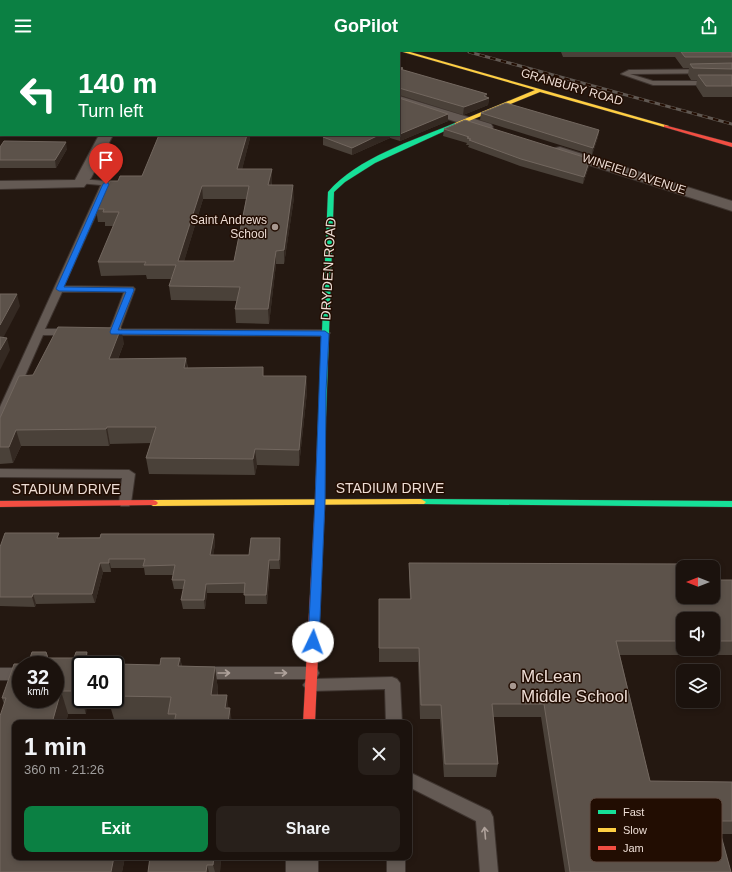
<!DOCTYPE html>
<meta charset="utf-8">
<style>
:root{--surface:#1b120d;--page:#28201b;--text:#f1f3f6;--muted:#a09e9d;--line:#39322e;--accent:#0b8043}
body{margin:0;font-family:Helvetica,sans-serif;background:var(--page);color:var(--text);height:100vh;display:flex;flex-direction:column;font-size:15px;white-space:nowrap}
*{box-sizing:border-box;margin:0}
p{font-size:13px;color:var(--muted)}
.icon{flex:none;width:22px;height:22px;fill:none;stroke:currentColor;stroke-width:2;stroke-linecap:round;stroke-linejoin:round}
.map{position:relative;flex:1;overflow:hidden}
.sheet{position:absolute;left:12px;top:668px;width:400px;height:140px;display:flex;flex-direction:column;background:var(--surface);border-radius:8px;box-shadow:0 2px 6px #0003,0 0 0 1px var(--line)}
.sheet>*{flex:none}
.top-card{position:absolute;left:0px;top:0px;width:400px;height:84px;box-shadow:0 2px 6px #0003,0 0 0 1px var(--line);background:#0b8043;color:#fff;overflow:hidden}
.needle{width:26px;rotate:270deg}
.fabs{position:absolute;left:676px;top:508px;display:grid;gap:8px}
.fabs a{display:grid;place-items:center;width:44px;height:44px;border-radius:8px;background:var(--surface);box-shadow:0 2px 6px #0003,0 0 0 1px var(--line);font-size:20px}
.speed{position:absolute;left:12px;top:604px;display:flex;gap:8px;font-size:20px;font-weight:700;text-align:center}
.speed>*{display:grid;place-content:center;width:52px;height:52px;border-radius:50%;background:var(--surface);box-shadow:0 2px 6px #0003,0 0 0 1px var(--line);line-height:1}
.speed small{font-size:10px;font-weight:400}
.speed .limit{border:2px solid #111;border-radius:6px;background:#fff;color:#111}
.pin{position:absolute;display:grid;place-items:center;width:34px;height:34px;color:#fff;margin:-41px -17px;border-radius:50% 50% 50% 0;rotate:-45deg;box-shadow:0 0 4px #0007}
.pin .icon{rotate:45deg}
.me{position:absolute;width:44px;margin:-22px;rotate:3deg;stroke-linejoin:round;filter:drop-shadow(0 0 3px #0008)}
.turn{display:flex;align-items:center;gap:14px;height:84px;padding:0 12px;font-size:18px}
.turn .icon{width:52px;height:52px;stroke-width:2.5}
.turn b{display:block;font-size:28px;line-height:34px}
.round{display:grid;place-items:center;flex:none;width:42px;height:42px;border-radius:8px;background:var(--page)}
.summary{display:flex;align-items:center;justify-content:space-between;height:68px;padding:0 12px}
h1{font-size:24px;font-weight:700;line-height:30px}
.button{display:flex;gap:8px;margin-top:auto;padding:8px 12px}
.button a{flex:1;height:46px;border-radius:8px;background:var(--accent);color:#fff;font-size:16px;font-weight:700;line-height:46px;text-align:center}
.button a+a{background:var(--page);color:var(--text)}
header{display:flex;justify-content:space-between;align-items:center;height:52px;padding:0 12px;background:var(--accent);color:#fff;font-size:18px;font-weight:700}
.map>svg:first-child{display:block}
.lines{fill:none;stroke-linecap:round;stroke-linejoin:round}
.lane-casing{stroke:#3e342f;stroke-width:2}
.street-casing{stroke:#3e342f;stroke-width:2}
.fast-casing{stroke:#3e342f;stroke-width:1}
.slow-casing{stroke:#3e342f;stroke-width:1}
.jam-casing{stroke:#3e342f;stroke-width:1}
.lane{fill:#645a54;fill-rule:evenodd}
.street{fill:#645a54;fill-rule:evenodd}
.fast{fill:#16e098;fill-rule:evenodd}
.slow{fill:#ffcf43;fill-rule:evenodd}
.jam{fill:#f24e42;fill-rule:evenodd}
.rail-casing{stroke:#605852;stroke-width:3}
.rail{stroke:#220d02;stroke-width:2;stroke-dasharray:5.5;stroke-linecap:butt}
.wall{fill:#4a4139;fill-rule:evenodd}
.shaded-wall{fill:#342922}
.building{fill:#5c524a;stroke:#72675f;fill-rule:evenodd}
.oneway{stroke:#afa29b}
.route{fill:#1a73e8;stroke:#114b97}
.poi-dot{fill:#a79890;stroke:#220d02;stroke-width:1.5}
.labels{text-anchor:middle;stroke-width:3;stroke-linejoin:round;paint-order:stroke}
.far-street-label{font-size:12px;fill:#edddd5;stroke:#220d02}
.far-poi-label{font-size:12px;fill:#edddd5;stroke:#220d02;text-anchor:end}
.street-label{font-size:14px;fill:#edddd5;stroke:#220d02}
.near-poi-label{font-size:17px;fill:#edddd5;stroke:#220d02;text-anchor:start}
.key{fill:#220d02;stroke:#5f4b41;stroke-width:1}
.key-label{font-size:11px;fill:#edddd5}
</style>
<header><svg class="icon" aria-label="menu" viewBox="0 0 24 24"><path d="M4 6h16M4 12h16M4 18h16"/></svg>GoPilot<svg class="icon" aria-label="share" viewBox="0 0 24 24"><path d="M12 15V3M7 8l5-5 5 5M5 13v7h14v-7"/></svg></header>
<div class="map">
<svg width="732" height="820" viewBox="0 0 732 820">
<rect width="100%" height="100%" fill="#241811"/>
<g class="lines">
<defs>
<g id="lane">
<path d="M732,17v4l-102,1 23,7h79v4h-79l-32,-11 8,-4z"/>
<path d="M78,127l28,2 4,2 -46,103 69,1 2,2 -15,40 205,1 5,3 -5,3 -219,-1 -5,-3 1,-2 8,-1 14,-37h-62l-17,37h27l5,3 -5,3h-29l-37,84 -6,3v-15l101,-222 -23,-2z"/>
<path d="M0,417l129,1 6,4 -4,29 -2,3h-8l-2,-3 3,-25 -122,-1z"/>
<path d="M201,615h111l5,2 2,4 -2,4 -4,2 79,-2 5,2 3,4 2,40h-16l-1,-34 -74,2 -5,-2 -3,-4 3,-4 4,-2h-109l-5,-2 -2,-4 2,-4z"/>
<rect x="0" y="616" width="21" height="12"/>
<path d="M409,720l81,39 3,6 5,55h-18l-4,-51 -67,-34z"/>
<rect x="387" y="805" width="18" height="15"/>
</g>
<g id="street">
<rect x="141" y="0" width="12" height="1"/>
<path d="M399,44l92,28 2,3 -2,3 -5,1 -87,-27z"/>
<path d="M99,83h14l-22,43 -7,9 -84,2v-8l75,-1z"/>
<path d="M560,95l172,54v10l-177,-57 -2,-3 2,-3z"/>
<rect x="286" y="805" width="32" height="15"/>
</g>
<g id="fast">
<path d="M455,71l5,1 -85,39 -30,19 -11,10 -9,254 -4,3 -3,-1 -1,-2 11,-254c29,-34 86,-52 127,-69z"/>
<path d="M421,447l311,2v6l-314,-3 -2,-2z"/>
</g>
<g id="slow">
<path d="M403,0h7l259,74 -5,1 -124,-35 -81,33h-4v-2l80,-33z"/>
<path d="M421,447l5,3 -2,2 -271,2 -5,-3 5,-3z"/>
</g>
<g id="jam">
<path d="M664,73l68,18v4l-68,-20z"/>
<path d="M321,391l4,3v56l-10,221h-12l12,-221 2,-56z"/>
<path d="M153,448l3,1 2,2 -2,2 -156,2v-6z"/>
</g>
</defs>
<use href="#lane" class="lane-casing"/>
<use href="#street" class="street-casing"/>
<use href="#fast" class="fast-casing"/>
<use href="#slow" class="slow-casing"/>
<use href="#jam" class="jam-casing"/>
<use href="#lane" class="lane"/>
<use href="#street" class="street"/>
<use href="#fast" class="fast"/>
<use href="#slow" class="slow"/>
<use href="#jam" class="jam"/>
<defs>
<path id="rail" d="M469,0l263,72"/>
</defs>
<use href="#rail" class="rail-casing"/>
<use href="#rail" class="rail"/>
</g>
<g class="wall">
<path d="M0,0h125l-1,1h-123v63h-1z"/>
<path d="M561,0h171v45h-29l-7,-11 1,-6h-6l-3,-5 1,-7h-6l-8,-11h-112z"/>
<path d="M399,15l4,1v2l84,24v3l2,1 -1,7 -25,10 -64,-20z"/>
<path d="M399,46l49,23 -48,20 -10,-3 -38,17 -29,-10v-8l5,-2h71z"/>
<path d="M481,61l118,17 -1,7 -6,18 -112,-35z"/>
<path d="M444,77l145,37 -6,18 -63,-18 -52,-19 1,-2h-3l1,-2 -24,-7z"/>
<path d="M250,86l-8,31h30v16l22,13 -10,66h-8l-7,60 -33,-1 -1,-14 2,-8 -66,-1 -2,-14 3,-7h-25l-1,-4 -45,1 -3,-14 16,-36h-9v-4h-7l-2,-13 22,-28 24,-5zM203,147h43l-12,62h-50z"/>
<path d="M0,95l67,2 -11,19h-56z"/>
<path d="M124,291l-6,16 68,-1 2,10 76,8h42l1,16 -8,74 -42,-1 -2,10 -106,-1 -3,-16 5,-15 -41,1 -1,2h-88l-8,17 -13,1v-46l33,-43z"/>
<path d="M214,482l1,10 -2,11h36l32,-8 -1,22h-10l-3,35h-22v-11h-38l-2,16h-22l-2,-9 3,-11h-10l-2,-9 1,-5h-28l-1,-7h-33v4h-8l-8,31 -59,1 -1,3 -35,-1v-59l60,-9z"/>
<path d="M409,511l274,34 49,-17v75h-112l30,126 82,1v52h-12l11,38h-166l-24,-155h-48l5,47 -2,13h-52l-4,-58h-20l-2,-57h-39v-63h31l-1,-23zM683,567h30v30h-30z"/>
<path d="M46,600l2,6h26l13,-6 3,13h-9l5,49h-18l-2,9h-51v134h110l-3,15h-122l4,-168 -2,-6 26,-34z"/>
<path d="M180,606l2,8 33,1 3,23v5l11,13 3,15h-63v-3l-55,-1 -6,-20h7v-34h45z"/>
<path d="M150,805h71l-1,15h-72z"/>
</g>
<g class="shaded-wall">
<path d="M118,0h7l-1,1h-7z"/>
<path d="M487,42v4h2l-1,7 -25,10 1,-8z"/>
<path d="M448,62v7l-48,20v-7z"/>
<path d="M599,78l-1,7 -6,18 1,-7z"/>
<path d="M247,83h3v3l-11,44 -2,-13z"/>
<path d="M379,83h11v3l-38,17v-7z"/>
<path d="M66,90l1,7 -11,19 -1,-8z"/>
<path d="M590,107l-1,7 -6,18 1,-7z"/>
<path d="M272,117v13l-3,16 -1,-13z"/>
<path d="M293,133l1,13 -10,66v-14z"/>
<path d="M202,134l1,13 -23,76 -2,-14z"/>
<path d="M276,199v13l-7,60 -1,-15z"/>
<path d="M17,242l3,12 -20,38v-19z"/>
<path d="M121,276l3,15 -12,31 -3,-15z"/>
<path d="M7,286l3,12 -10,20v-20z"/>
<path d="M186,306l2,16 -4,-6z"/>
<path d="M306,324l1,16 -8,74v-16z"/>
<path d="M107,375l3,17 -1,2 -3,-17z"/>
<path d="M16,378l5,16 -8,17 -4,-16z"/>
<path d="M255,397l2,16 -2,10 -2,-16z"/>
<path d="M214,482l1,10 -3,20 -2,-9z"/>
<path d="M280,486l1,9 -1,22 -1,-9z"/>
<path d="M109,507l2,9v4l-2,-9z"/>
<path d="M269,508l1,9 -3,35 -1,-9z"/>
<path d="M100,511l3,9 -8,31 -3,-9z"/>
<path d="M206,532l1,9 -2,16 -1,-9z"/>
<path d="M33,542l3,10 -1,3 -3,-10z"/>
<path d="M87,600l3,13h-6z"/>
<path d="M180,606l5,23 -7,-15z"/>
<path d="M215,615l3,23 -3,28 -4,-23z"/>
<path d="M81,628v19h7l-2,15 -7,-23z"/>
<path d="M61,639l7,23 -2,9h-14z"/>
<path d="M227,643l2,18 1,-5 2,15h-5l-2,-15z"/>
<path d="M114,805h11l-3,15h-11z"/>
<path d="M214,805h7l-1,15h-5l-2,-7z"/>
<path d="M207,813l2,7h-3z"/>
</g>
<g class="building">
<path d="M0,0h118l-1,1h-116v53h-1z"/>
<path d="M221,0h157l3,1h-163z"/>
<path d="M681,0h51v5h-47z"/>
<path d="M732,11v6l-39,-1 -3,-4z"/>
<path d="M399,15l4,1 -3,1 87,25 -3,2 5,2 -25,9 -65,-19z"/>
<path d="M698,23h34v11h-26z"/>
<path d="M399,46l49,16 -48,20 -1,-1z"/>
<path d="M506,51l93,27 -6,18 -112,-35z"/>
<path d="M465,68l125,39 -6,18 -63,-18 -52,-19 2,-1 -4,-1 2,-1 -25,-8z"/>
<path d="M159,83h88l-10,34h35l-4,16h25l-9,65 -8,1 -8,58h-33l5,-22 -71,-1 7,-21h-32l2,-3h-48l21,-50h-16l1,-3h-8l14,-28h8l2,-5h22zM202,134h47l-15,75h-56z"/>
<path d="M328,83h51l-27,13 -29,-11z"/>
<path d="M4,89l62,1 -11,18h-55v-13z"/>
<path d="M0,242h17l-17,31z"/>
<path d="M58,275l63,1 -12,31 77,-1 -2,10 79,-1v9h43l-7,74 -44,-1 -2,10 -107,-1 10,-31h-49l-1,2 -90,1 -7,17h-9v-29l19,-42 14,-1z"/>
<path d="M0,285l7,1 -7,12z"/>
<path d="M5,481h54l-2,5h43l1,-4h113l-4,21h39l2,-17h29l-1,22h-10l-3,35h-22l1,-12 -39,1 -2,16h-23l4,-20h-13l3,-15 -32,1 2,-7h-36v4h-9l-8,31h-59l-1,3h-32v-50z"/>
<path d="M409,511l279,1 2,3h-7v30h30v-17h19v61h-19v-22h-30v22h-67l34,140 82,1v39h-15l14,51h-161l-26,-168h-52l6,60h-53l-4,-59h-20l-2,-57h-40v-49h32z"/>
<path d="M32,600h14l2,6h26l2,-6h11l-3,13h-3v15l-2,11h-18l-9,32h-37v134h99l-3,15h-111v-156l6,-18h-4l12,-34h14zM21,613h34v34h-34z"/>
<path d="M161,606h19l-2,8 37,1 -4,28h16l-2,13h5l-2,15h-54l2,-9h-8l3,-17 -56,-1v-32l45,1z"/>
<path d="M150,805h64l-1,8h-6l-1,7h-58z"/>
</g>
<defs><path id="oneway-shaft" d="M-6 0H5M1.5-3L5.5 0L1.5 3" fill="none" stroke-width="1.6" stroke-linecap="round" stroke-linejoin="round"/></defs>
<g class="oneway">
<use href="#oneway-shaft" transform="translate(224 621)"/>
<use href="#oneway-shaft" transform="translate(281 621)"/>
<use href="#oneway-shaft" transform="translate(485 781) rotate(-95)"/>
</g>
<path class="route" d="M106,130l3,2 -45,103 69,1 1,2 -16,40 207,1 4,3 -3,57 -1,111 -6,140 -2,3h-8l-1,-3 7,-140 6,-166 -210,-2 -1,-2 16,-40 -67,-1 -3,-2 47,-105z"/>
<g class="poi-dot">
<circle cx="275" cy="175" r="4"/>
<circle cx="513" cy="634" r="4"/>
</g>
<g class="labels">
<g class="far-street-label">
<text transform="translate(572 35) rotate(16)" y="4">GRANBURY ROAD</text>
<text transform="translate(634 122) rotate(18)" y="4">WINFIELD AVENUE</text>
</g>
<g class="far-poi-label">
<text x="267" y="172">Saint Andrews<tspan x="267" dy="14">School</tspan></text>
</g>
<g class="street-label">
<text transform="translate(328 217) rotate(-87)" y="5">DRYDEN ROAD</text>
<text x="390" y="441">STADIUM DRIVE</text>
<text x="66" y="442">STADIUM DRIVE</text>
</g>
<g class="near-poi-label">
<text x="521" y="630">McLean<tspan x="521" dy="20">Middle School</tspan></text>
</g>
</g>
<rect x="590" y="746" width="132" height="64" rx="6" class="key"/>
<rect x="598" y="758" width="18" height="4" fill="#16e098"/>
<rect x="598" y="776" width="18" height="4" fill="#ffcf43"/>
<rect x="598" y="794" width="18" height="4" fill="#f24e42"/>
<g class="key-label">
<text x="623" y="764">Fast</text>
<text x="623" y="782">Slow</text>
<text x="623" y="800">Jam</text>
</g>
</svg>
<div class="fabs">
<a><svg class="needle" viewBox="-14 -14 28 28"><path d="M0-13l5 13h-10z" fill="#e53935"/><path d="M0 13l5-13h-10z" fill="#a09e9d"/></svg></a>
<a><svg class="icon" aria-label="sound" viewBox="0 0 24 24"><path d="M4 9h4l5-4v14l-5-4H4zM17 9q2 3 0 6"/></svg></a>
<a><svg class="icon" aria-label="layers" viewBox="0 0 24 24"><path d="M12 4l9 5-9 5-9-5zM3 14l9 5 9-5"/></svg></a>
</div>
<div class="speed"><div>32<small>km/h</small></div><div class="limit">40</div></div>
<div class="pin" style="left:106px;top:132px;background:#d93025"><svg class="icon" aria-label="arrive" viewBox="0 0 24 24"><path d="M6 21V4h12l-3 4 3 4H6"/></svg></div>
<svg class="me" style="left:313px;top:590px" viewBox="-20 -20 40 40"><circle r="19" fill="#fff"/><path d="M0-13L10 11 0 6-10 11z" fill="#1a73e8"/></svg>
<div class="top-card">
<div class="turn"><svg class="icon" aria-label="left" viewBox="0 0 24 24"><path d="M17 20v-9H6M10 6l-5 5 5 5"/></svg><div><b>140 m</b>Turn left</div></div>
</div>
<section class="sheet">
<div class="summary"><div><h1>1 min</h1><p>360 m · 21:26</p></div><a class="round"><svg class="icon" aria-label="close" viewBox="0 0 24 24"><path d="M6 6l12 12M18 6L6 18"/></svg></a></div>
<div class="button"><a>Exit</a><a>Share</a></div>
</section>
</div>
